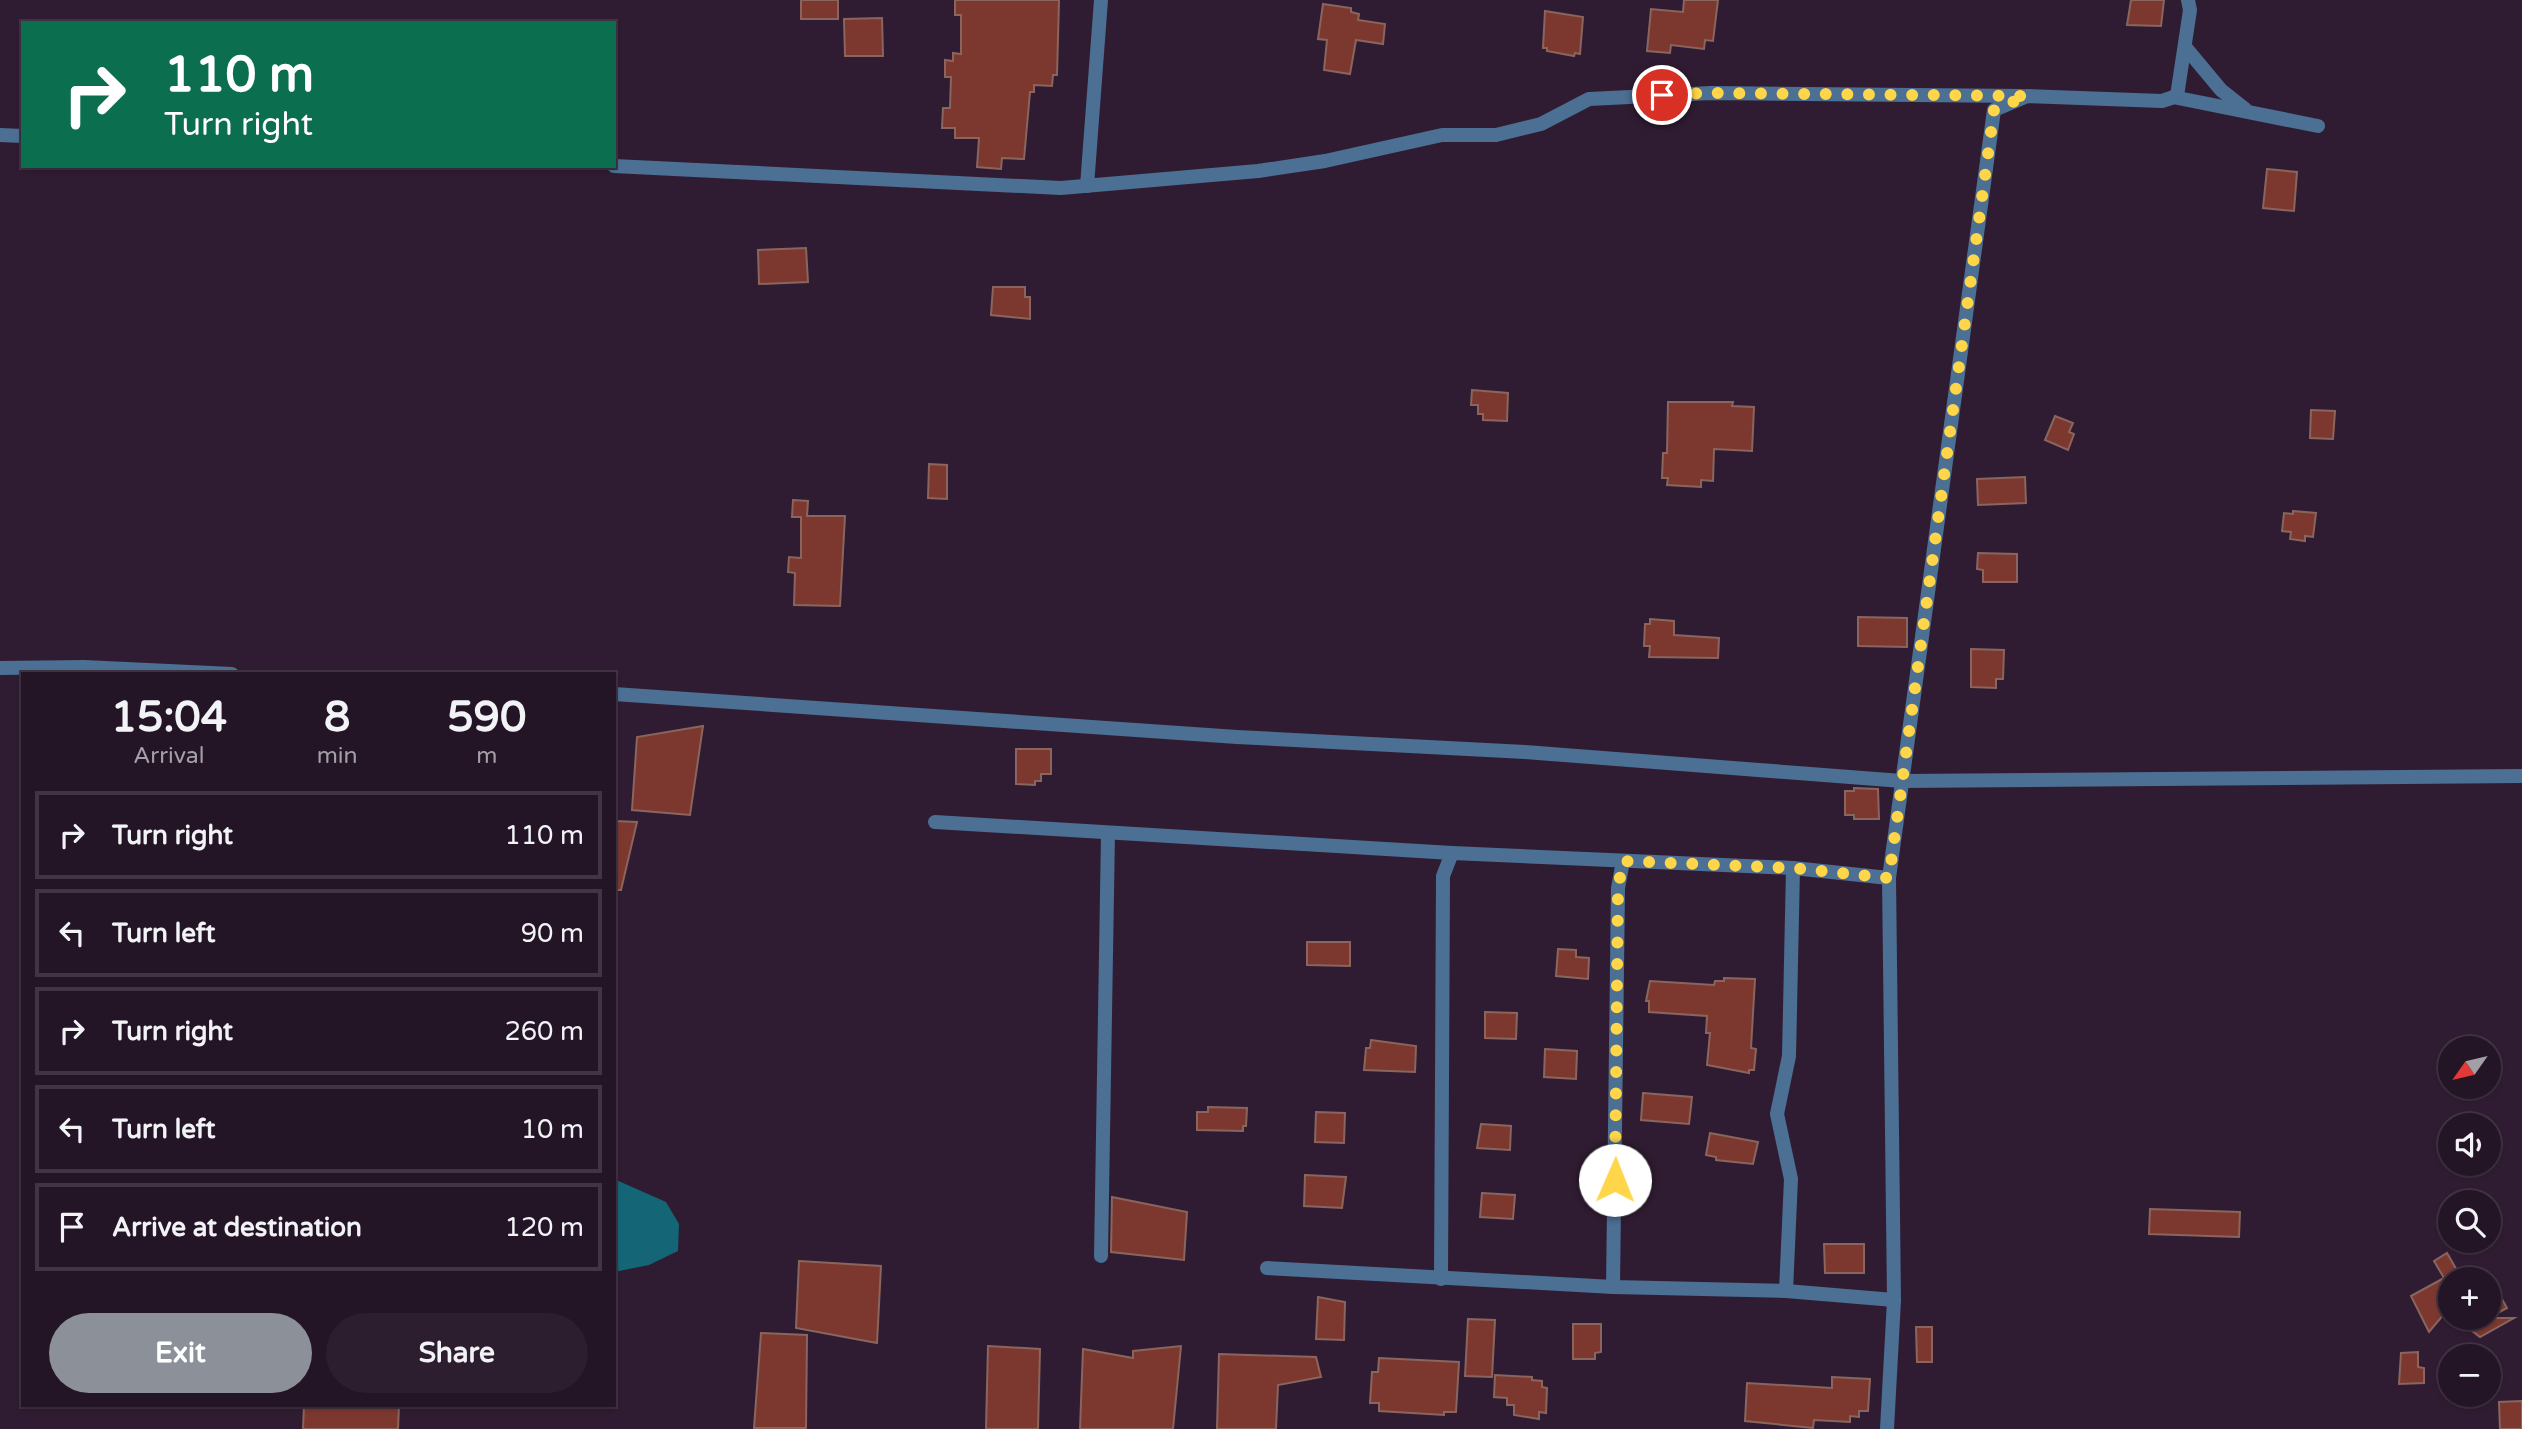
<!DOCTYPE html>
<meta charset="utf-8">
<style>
:root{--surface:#241526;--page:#2c1e2e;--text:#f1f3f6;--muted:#a39fa7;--line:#413443;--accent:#8c9099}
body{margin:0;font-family:"Varela Round",sans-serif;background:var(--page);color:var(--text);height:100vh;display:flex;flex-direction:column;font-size:26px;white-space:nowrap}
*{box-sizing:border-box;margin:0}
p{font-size:23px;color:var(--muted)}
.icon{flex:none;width:38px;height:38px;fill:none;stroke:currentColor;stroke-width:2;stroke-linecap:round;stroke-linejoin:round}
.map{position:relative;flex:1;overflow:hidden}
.side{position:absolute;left:21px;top:672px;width:595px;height:735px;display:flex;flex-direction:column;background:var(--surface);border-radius:0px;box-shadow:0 2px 5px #0004,0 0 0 2px var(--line)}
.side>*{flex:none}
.hud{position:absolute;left:21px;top:21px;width:595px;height:147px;border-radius:0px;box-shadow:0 2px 5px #0004,0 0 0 2px var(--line);background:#0b6e4f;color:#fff;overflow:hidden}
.needle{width:46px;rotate:236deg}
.controls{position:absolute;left:2438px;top:1036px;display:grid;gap:14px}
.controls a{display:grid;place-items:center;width:63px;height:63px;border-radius:50%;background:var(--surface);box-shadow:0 2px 5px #0004,0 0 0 2px var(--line);font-size:35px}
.pin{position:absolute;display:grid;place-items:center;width:60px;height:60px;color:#fff;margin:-30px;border:4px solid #fff;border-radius:50%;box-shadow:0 2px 7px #0007}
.me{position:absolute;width:77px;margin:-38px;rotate:1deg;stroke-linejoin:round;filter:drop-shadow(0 0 5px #0008)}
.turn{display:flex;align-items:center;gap:24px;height:147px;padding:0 28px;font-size:32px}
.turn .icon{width:91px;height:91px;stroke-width:2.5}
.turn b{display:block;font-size:49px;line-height:60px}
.eta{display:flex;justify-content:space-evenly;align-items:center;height:119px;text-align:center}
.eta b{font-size:42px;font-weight:700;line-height:49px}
.action{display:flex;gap:14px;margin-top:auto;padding:14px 28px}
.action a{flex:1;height:80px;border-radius:42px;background:var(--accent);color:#fff;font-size:28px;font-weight:700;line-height:80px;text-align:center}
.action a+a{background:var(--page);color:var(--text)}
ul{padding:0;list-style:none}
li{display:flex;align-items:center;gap:21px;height:88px;margin:0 14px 10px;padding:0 14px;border:4px solid var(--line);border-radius:0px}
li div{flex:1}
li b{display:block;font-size:26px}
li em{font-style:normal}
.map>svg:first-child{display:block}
.water{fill:#146576}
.building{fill:#7c382e;stroke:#89655e;stroke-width:2}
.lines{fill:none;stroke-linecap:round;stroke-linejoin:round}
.street{stroke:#4c6f94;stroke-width:14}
.route{stroke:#ffd54a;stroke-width:12;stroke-dasharray:0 21.6}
</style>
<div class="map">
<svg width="2522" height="1429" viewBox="0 0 2522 1429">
<rect width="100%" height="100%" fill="#301c32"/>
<path class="water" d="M614,1179l52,23 13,22 -1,27 -29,14 -35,7z"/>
<g class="building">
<rect x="801" y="0" width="37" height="19"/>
<path d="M955,0h104l-2,75h-4l-1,11 -18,-1v7h-4l-6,67 -22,-1 -1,11 -24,-2 2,-29h-24v-10h-13l1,-20h7l1,-31h-6v-17l8,1v-8l8,1v-39h-6z"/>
<path d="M1684,0h34l-5,41 -8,-1 -1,9 -33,-4 -1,8 -23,-2 4,-42 32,3z"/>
<path d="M2131,0h33l-3,26 -34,-1z"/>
<path d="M1323,4l28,4v4l8,2 -1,6 27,4 -2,20 -27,-4 -6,34 -26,-4 3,-30 -9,-1z"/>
<path d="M1545,11l38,6 -3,37 -5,-1 -1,3 -27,-5v-3h-4z"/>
<path d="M882,18l1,38h-38l-1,-37z"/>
<path d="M2267,169l30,3 -3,39 -31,-3z"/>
<path d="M806,248l2,34 -49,2 -1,-34z"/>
<path d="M993,287h32v10h5v22l-39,-4z"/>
<path d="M1472,390l36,3 -1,28 -24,-1v-6h-5v-9h-7z"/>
<path d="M1668,402h65l-1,4 22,1 -2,44 -38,-2 -1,32 -12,-1v7l-34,-2 1,-7h-6l1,-25h4z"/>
<path d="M2311,410l24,1 -2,28 -23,-1z"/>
<path d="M2055,416l18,7 -4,9 5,2 -6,16 -23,-10z"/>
<path d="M929,464l18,1v34l-19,-1z"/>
<path d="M2025,477l1,26 -48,2 -1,-26z"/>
<path d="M793,500l15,1 -1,15h38l-5,90 -46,-1 1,-32 -7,-1 1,-15 12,1v-41h-9z"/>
<path d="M2293,511l23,2 -3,24 -8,-1v5l-15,-2 1,-7 -9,-1 2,-18 9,1z"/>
<path d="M1978,553l39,1v28h-34v-12l-6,-1z"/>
<path d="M1858,617l49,1v29l-49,-1z"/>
<path d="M1650,619l24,2v14l45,3 -1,20 -69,-1 1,-11h-6l1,-22h5z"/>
<path d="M1971,649l33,1 -1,29h-7v9l-25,-1z"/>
<path d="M703,726l-13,89 -58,-5 5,-73z"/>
<path d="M1016,749h35v25h-10v7h-6v4l-19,-1z"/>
<path d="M1854,788l24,1 1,30h-25v-4h-9v-24h9z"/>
<path d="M614,821l23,1 -16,68h-7z"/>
<path d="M1307,942h43v24l-43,-1z"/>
<path d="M1558,949l18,1v7l13,1 -1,21 -32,-3z"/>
<path d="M1724,978l31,1 -4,69 5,1 -2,21h-5v3l-42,-8 3,-32h-4l1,-17 -58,-4v-11h-3l4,-20 64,4 1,-4h9z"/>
<path d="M1485,1012l32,1 -1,26 -31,-1z"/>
<path d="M1371,1040l45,6 -1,26 -51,-2 2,-22h4z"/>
<path d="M1545,1049l32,2 -1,28 -32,-2z"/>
<path d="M1643,1093l49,4 -3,27 -48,-4z"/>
<path d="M1208,1107l39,1 -1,18h-3v5l-46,-1v-18h11z"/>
<path d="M1316,1112l29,1 -1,30 -29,-1z"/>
<path d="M1481,1124l30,2 -1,24 -33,-2z"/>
<path d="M1710,1133l48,9 -5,22 -37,-4v-3l-10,-2z"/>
<path d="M1305,1175l41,2 -4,31 -38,-2z"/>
<path d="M1482,1193l33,2 -2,24 -33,-2z"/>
<path d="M1112,1197l75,15 -3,48 -73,-8z"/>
<path d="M2150,1209l90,3 -1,25 -90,-3z"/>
<path d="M1824,1244h40v29h-39z"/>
<path d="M2447,1253l15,26h-12v28l-21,25 -18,-36 33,-18 -10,-17z"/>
<path d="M799,1261l82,5 -4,77 -81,-15z"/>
<path d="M2488,1274l19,34 -19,10z"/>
<path d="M1318,1297l27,5 -1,38 -28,-1z"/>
<path d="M2455,1318h59l-34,19z"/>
<path d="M1468,1319l27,1 -3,57 -27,-1z"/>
<path d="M1573,1324h28v28l-6,1v6h-22z"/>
<path d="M1916,1327h16v35h-15z"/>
<path d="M761,1333l46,2 -1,93h-52z"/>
<path d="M988,1346l52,3 -2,80h-52z"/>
<path d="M1181,1346l-8,83h-93l3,-80 50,9v-7z"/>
<path d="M2418,1352v15l6,1v15l-25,1 2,-31z"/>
<path d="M1219,1354l97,3 5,20 -43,8 -2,44h-59z"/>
<path d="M1379,1358l80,4 -3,50h-12v3l-65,-4v-8h-9l2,-31h6z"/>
<path d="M1495,1375l37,2v3l10,1v6l5,1 -1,25 -7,-1v7l-25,-4v-10h-7v-7l-13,-1z"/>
<path d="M1832,1377l38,2 -2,32h-9v6l-9,-1v6l-36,-2 -1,8 -68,-7 2,-38 85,5z"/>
<path d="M2522,1401v28h-22l-1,-27z"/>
<path d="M304,1405h95l-1,24h-95z"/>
</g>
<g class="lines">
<g class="street">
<path d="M2186,48l35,42 24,19"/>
<path d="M2173,97l145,29"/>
<path d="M0,135l23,1"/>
<path d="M614,166l447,22 197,-17 67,-10 117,-26h54l45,-11 48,-25 122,-6 311,3"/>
<path d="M1087,186l14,-186"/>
<path d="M0,668l84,-1 148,7"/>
<path d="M614,694l623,43 288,15 377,29 620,-5"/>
<path d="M935,822l517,31 341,15 96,10"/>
<path d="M1101,1256l7,-423"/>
<path d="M1267,1268l346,19 173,4 108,9"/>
<path d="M1441,1279l2,-403 9,-23"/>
<path d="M1613,1287l5,-399 5,-27"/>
<path d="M1786,1291l5,-112 -14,-65 12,-58 4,-188"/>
<path d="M1887,1429l7,-129 -5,-422 105,-768 33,-14 135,5 15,-5 13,-86 -2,-10"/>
</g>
</g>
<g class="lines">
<path class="route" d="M1615,1180l3,-292 5,-27 170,7 96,10 105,-768 33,-14 -316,-3 -49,2"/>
</g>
</svg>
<div class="controls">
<a><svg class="needle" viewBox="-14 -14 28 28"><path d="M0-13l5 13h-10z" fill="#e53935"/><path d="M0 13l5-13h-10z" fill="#a39fa7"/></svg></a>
<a><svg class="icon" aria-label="sound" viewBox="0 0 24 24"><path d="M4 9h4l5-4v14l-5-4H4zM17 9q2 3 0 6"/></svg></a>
<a><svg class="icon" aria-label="search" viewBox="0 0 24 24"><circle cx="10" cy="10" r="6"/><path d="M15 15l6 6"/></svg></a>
<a>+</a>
<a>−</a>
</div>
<div class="pin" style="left:1662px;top:95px;background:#d93025"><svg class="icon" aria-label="arrive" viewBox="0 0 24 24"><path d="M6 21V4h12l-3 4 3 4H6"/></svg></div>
<svg class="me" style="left:1615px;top:1180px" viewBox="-20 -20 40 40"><circle r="19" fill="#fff"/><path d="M0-13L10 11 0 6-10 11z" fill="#ffd54a"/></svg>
<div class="hud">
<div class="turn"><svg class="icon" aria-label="right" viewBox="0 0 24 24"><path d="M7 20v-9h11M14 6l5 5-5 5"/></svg><div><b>110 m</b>Turn right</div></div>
</div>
<section class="side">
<div class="eta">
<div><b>15:04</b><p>Arrival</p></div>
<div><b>8</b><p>min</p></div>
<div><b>590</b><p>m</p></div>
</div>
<ul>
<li><svg class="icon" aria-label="right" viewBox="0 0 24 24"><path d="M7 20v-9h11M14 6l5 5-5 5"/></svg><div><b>Turn right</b></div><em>110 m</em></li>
<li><svg class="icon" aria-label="left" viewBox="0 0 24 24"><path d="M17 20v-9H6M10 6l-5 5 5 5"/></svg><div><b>Turn left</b></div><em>90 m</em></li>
<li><svg class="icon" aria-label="right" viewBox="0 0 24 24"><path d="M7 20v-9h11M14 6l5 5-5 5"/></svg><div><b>Turn right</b></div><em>260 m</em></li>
<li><svg class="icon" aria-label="left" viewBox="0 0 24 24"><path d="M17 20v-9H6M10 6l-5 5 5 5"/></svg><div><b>Turn left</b></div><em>10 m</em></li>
<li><svg class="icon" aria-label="arrive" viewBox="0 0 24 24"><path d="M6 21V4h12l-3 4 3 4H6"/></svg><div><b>Arrive at destination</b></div><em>120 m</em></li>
</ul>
<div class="action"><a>Exit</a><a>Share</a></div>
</section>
</div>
